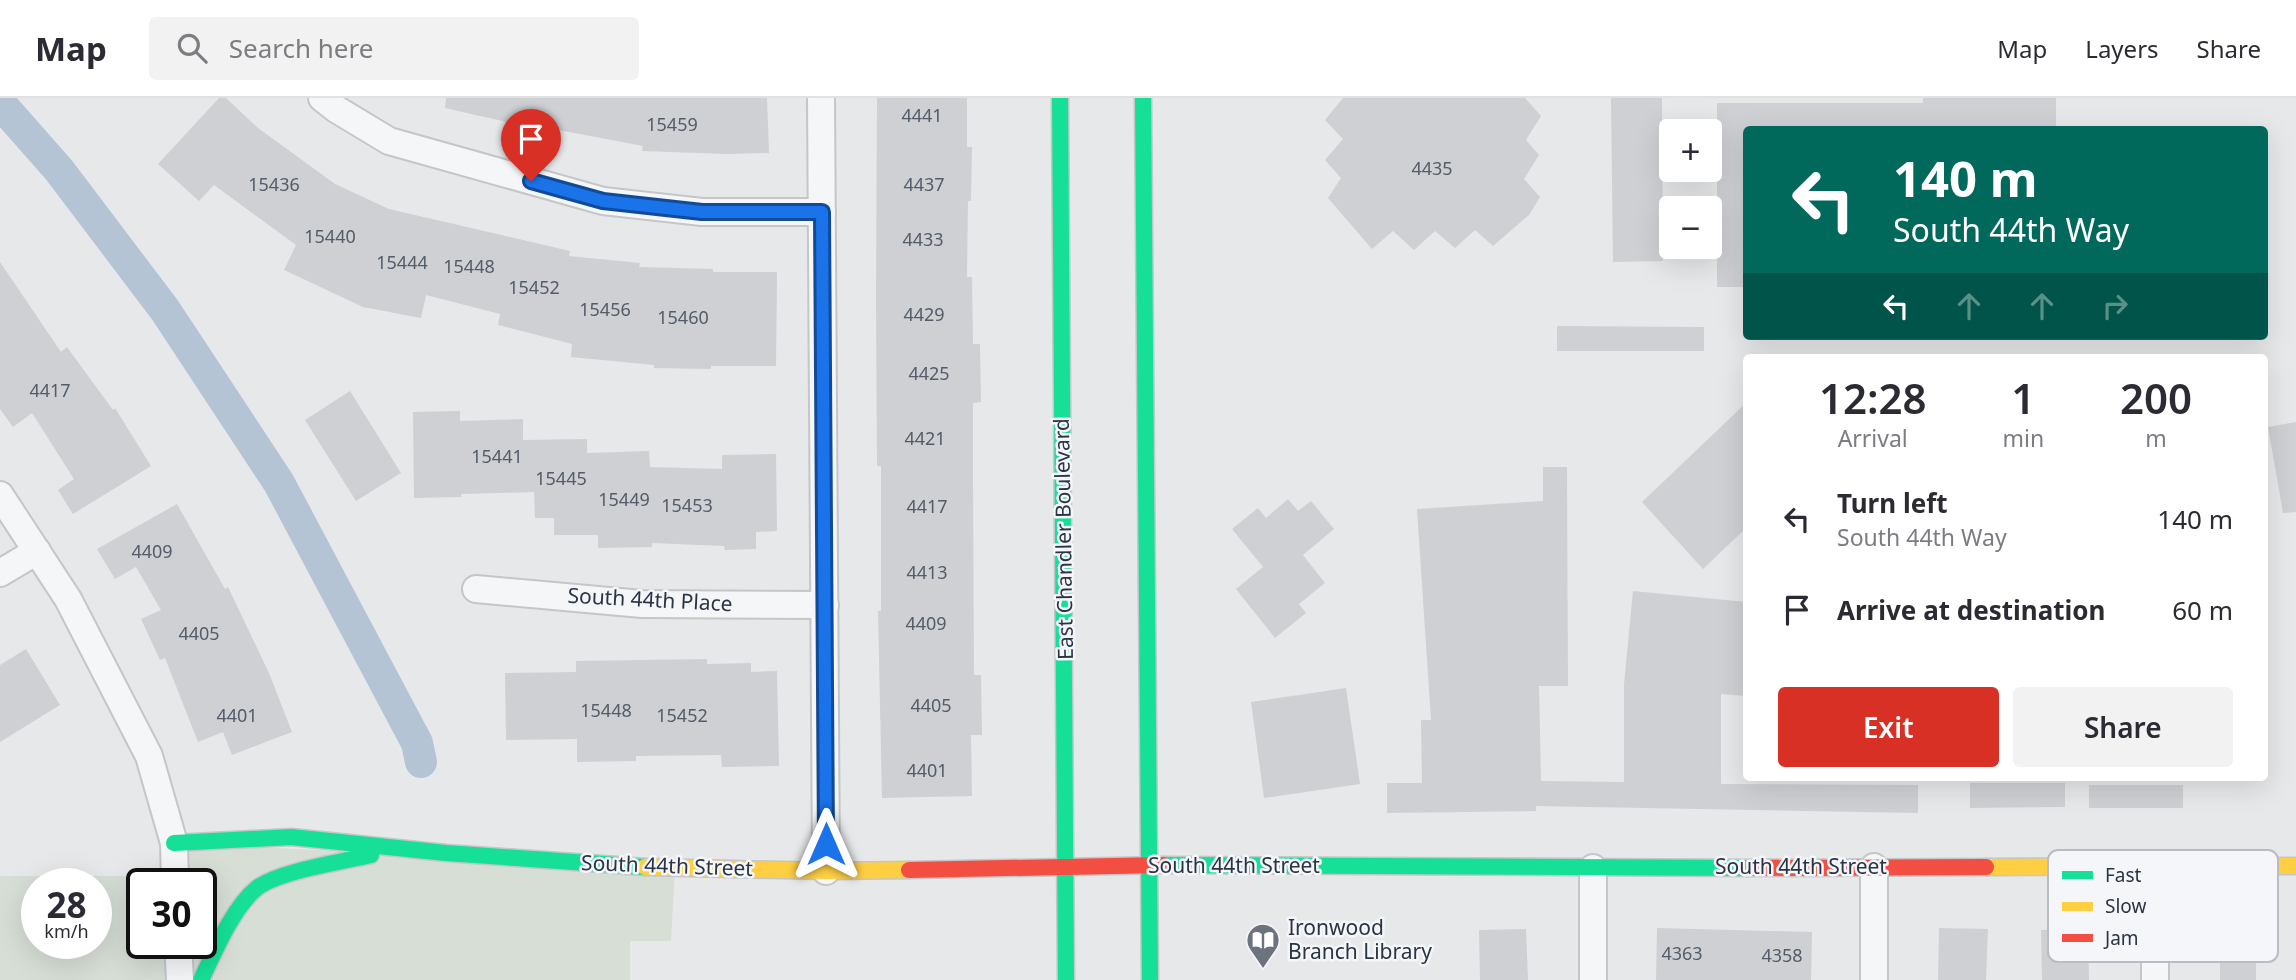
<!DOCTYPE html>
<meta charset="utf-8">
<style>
:root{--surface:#fff;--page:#f2f2f3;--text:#2b2b33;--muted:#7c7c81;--line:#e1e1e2;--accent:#d93025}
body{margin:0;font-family:"Noto Sans",sans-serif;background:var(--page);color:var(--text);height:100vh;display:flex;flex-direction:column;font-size:26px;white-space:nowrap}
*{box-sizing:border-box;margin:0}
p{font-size:23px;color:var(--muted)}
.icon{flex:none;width:38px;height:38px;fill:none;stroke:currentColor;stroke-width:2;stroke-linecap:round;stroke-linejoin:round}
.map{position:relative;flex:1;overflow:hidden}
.sheet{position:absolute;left:1743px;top:256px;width:525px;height:427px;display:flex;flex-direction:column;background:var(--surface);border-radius:7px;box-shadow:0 7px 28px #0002}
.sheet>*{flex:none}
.banner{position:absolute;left:1743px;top:28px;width:525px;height:214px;border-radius:7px;box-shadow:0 7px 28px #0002;background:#00695c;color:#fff;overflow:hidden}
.fabs{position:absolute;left:1659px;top:21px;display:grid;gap:14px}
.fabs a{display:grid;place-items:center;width:63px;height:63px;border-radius:7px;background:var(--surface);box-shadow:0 7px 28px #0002;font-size:35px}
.speed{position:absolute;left:21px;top:770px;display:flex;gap:14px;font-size:35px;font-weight:700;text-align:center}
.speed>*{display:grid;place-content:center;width:91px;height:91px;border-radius:50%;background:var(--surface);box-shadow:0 7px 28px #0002;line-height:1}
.speed small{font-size:18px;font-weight:400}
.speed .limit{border:4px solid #111;border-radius:10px;background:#fff;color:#111}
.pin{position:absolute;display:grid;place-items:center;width:60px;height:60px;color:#fff;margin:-72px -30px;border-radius:50% 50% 50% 0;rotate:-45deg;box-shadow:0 0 7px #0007}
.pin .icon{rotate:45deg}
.me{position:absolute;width:77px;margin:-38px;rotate:0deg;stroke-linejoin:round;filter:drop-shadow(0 0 5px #0008)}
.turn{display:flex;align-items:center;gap:24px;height:147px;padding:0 35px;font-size:32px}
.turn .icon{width:91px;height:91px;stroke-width:2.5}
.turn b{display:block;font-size:49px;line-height:60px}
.lanes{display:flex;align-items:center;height:66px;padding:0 35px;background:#0003;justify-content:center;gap:35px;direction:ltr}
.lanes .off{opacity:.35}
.eta{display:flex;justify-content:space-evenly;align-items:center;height:119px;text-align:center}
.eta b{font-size:42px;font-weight:600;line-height:49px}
.button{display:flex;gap:14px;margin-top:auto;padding:14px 35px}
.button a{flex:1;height:80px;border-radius:7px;background:var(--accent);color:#fff;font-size:28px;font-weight:600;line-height:80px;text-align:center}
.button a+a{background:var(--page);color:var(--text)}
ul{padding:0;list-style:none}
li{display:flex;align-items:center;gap:21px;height:91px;padding:0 35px}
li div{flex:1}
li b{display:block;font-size:26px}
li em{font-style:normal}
header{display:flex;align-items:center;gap:42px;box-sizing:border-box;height:98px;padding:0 35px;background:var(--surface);border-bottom:2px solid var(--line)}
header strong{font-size:33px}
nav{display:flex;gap:38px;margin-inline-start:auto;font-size:24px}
.search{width:490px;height:63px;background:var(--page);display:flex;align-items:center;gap:18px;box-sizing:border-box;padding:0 24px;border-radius:7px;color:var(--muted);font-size:26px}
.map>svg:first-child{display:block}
.green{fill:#d6ded6;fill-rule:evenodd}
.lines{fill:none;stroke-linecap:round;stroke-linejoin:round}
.canal{stroke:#b4c4d5;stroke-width:32}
.building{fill:#ced0d3}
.street-casing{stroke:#c4c6c8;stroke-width:30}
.fast-casing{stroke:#c4c6c8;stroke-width:19}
.slow-casing{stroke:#c4c6c8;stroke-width:19}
.jam-casing{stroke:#c4c6c8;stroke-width:19}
.street{stroke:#f5f6f7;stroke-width:26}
.fast{stroke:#16e098;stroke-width:16}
.slow{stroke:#ffcf43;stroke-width:16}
.jam{stroke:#f24e42;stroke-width:16}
.route-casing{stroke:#114b97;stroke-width:18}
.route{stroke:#1a73e8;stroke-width:12}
.labels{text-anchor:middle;stroke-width:5;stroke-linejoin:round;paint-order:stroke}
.number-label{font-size:18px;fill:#545c69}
.street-label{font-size:21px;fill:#2b3445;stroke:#f4f6f9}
.poi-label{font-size:21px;fill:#2b3445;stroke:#f4f6f9;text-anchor:start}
.key{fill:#f4f6f9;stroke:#b8bcc3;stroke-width:2}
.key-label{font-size:19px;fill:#2b3445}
</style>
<header>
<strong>Map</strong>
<div class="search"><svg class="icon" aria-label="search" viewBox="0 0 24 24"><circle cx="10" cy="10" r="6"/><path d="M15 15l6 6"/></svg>Search here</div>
<nav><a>Map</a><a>Layers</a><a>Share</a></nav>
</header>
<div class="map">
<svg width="2296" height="882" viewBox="0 0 2296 882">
<rect width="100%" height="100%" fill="#e6e8ea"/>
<path class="green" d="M174,745l501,25 -4,73h-41v39h-630v-104h174zM37,786h59v59h-59zM142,786h59v59h-59z"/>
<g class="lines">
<path class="canal" d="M0,5l59,67 106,140 114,173 138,260 4,19"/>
</g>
<g class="building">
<path d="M219,0h7l32,30 77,56 54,25 181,42 -1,5 71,7 -1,4 74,2v3h64l-1,94h-65v3l-57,-1v-3l-83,-8 1,-13 -74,-19 2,-11 -74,-19 -5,23 -58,-11 -79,-37 12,-25 -82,-60 -15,16 -41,-37z"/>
<path d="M446,0h321l2,55 -43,1 -84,-3 1,-5 -95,-18 -1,3 -102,-23z"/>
<path d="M877,0h90v49h5l-1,54h-3l-1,76h5l1,67h7l1,58 -8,1v76l1,196h7l1,60h-11l1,61 -90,2 -4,-187h3v-145h-4l-1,-167z"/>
<path d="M1343,0h182l16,18 -15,24 13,15 -15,24 16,18 -11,18 -36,31 -18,-16 -20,18 -20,-17 -21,19 -21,-19 -21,18 -44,-51 13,-20 -16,-18 18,-21 -18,-19z"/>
<path d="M1611,0h51l1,163 -50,1z"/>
<path d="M1923,0h133v32h-310v157h-29v-184h206z"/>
<path d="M0,164l61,90 6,-5 46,63 2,-2 36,58 -78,48 -15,-24 16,-11 -42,-66 -19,14 -13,-18z"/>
<path d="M1557,228l147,1v24h-147z"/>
<path d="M350,293l51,82 -45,28 -51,-81z"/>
<path d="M1746,305v125l-43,41 -61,-67z"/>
<path d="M460,313v10l63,-2v21l64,-1v14l62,-2 1,16 72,2v-14l54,-1 1,77 -21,1v17l-31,1 -1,-4 -72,-3v4l-54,1v-13h-44v-17h-19l-1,-26 -73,2v3l-47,1 -1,-86z"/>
<path d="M2296,324v90l-13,1 -15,-86z"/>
<path d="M1543,369h24l1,219h-29l2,95 83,1v-98l9,-93 113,11v94l-25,-2v90l197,1v28l-382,-7v5l-149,2v-30h35l-1,-63h10l-14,-211 126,-8z"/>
<path d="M1288,401l10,12 13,-10 23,28 -31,26 22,28 -26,21 7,9 -31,25 -39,-49 27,-22 -31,-38 26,-21 8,10z"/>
<path d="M177,406l48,85 3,-2 41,86 23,59 -60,23 -9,-23 -25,10 -33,-84 -5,2 -19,-41 20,-9 -25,-43 -21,12 -18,-30z"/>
<path d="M26,551l34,56 -60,37v-77z"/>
<path d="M707,561v5l44,-1v9l26,-1 2,95 -57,1 -1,-12 -85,1v5l-59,1v-23l-71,1 -1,-67 71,-1v-11z"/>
<path d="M1346,590l14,96 -96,14 -13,-96z"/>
<path d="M1970,685h95v24l-95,1z"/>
<rect x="2089" y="687" width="94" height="23"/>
<path d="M1657,830l155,4 -1,48h-155z"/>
<path d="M1939,830l49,1 -2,51h-48z"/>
<path d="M1526,831l2,51h-48l-1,-50z"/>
<path d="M2088,831l1,51h-47l-1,-50z"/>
<path d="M2256,834v48h-36v-47z"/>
</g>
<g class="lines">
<defs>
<g id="street">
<path d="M322,0l14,11 53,32 214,60 99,11h120"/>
<path d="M821,0l5,773"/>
<path d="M0,397l68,104 81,157 25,87 1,41"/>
<path d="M0,475l37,-22"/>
<path d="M476,491l166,15 183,1"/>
<path d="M1874,769v113"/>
<path d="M2155,769v113"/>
<path d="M1593,770v112"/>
<path d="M178,845l2,37"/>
</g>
<g id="fast">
<path d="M1060,0l6,882"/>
<path d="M1143,0l7,882"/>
<path d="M174,745l117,-6 155,16 199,14"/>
<path d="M1163,767l586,3"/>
<path d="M201,882c13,-27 32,-73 56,-92 22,-17 85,-26 114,-33"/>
</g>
<g id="slow">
<path d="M645,769l181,4 83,-1"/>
<path d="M1986,769l310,-1"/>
</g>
<g id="jam">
<path d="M1749,770l237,-1"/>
<path d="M909,772l254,-5"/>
</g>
</defs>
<use href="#street" class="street-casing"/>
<use href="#fast" class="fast-casing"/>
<use href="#slow" class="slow-casing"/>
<use href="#jam" class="jam-casing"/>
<use href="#street" class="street"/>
<use href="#fast" class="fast"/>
<use href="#slow" class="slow"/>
<use href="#jam" class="jam"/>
</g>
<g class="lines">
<defs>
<path id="route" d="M531,83l72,20 99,11h120l4,632"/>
</defs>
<use href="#route" class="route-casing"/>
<use href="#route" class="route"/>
</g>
<defs>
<symbol id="library-pin" viewBox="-11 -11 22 30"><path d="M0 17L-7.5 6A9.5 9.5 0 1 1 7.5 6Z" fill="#6c737f" stroke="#f4f6f9"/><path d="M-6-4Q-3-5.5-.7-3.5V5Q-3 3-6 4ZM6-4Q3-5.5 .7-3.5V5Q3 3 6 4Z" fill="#fff"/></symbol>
</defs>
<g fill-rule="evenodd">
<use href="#library-pin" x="1244" y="823" width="38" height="52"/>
</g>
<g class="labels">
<g class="number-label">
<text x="922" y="24">4441</text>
<text x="672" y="33">15459</text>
<text x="1432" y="77">4435</text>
<text x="274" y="93">15436</text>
<text x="924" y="93">4437</text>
<text x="330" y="145">15440</text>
<text x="923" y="148">4433</text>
<text x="402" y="171">15444</text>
<text x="469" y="175">15448</text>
<text x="534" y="196">15452</text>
<text x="605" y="218">15456</text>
<text x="924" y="223">4429</text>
<text x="683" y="226">15460</text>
<text x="929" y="282">4425</text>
<text x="50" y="299">4417</text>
<text x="925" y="347">4421</text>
<text x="497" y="365">15441</text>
<text x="561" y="387">15445</text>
<text x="624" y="408">15449</text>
<text x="687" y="414">15453</text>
<text x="927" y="415">4417</text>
<text x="152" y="460">4409</text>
<text x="927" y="481">4413</text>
<text x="926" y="532">4409</text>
<text x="199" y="542">4405</text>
<text x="931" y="614">4405</text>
<text x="606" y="619">15448</text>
<text x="237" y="624">4401</text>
<text x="682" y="624">15452</text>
<text x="927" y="679">4401</text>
<text x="1682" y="862">4363</text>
<text x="1782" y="864">4358</text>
</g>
<g class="street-label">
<text transform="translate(1064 441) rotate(-91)" y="7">East Chandler Boulevard</text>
<text transform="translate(650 502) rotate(3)" y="7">South 44th Place</text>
<text transform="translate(667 768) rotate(2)" y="7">South 44th Street</text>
<text x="1234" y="775">South 44th Street</text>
<text x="1801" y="776">South 44th Street</text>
</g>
<g class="poi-label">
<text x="1288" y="837">Ironwood<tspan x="1288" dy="24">Branch Library</tspan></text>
</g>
</g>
<rect x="2048" y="752" width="230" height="112" rx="10" class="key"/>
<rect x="2062" y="773" width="31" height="8" fill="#16e098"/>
<rect x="2062" y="804" width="31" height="9" fill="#ffcf43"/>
<rect x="2062" y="836" width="31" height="8" fill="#f24e42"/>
<g class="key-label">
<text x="2105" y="784">Fast</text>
<text x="2105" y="815">Slow</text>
<text x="2105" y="847">Jam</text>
</g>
</svg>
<div class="fabs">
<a>+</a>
<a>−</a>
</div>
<div class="speed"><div>28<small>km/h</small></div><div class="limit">30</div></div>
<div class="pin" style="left:531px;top:83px;background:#d93025"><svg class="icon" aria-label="arrive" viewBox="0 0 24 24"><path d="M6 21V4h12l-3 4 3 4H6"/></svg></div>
<svg class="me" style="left:826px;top:746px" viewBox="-20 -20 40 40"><path d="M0-17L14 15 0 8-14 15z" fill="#1a73e8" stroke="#fff" stroke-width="4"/></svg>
<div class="banner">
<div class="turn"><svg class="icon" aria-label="left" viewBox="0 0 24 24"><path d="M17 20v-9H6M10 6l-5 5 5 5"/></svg><div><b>140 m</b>South 44th Way</div></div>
<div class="lanes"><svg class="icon" aria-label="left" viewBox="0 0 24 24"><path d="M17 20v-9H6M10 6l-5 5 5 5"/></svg><svg class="icon off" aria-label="ahead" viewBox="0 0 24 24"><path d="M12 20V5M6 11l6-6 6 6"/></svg><svg class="icon off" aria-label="ahead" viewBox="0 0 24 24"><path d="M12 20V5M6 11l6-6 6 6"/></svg><svg class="icon off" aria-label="right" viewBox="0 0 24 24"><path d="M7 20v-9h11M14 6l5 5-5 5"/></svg></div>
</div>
<section class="sheet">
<div class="eta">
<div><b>12:28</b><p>Arrival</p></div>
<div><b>1</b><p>min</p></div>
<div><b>200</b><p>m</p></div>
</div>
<ul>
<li><svg class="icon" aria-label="left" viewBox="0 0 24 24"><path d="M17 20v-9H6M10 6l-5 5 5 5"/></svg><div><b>Turn left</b><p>South 44th Way</p></div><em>140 m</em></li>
<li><svg class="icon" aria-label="arrive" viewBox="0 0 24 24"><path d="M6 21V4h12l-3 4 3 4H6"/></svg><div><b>Arrive at destination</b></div><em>60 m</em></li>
</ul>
<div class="button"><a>Exit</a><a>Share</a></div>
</section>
</div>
